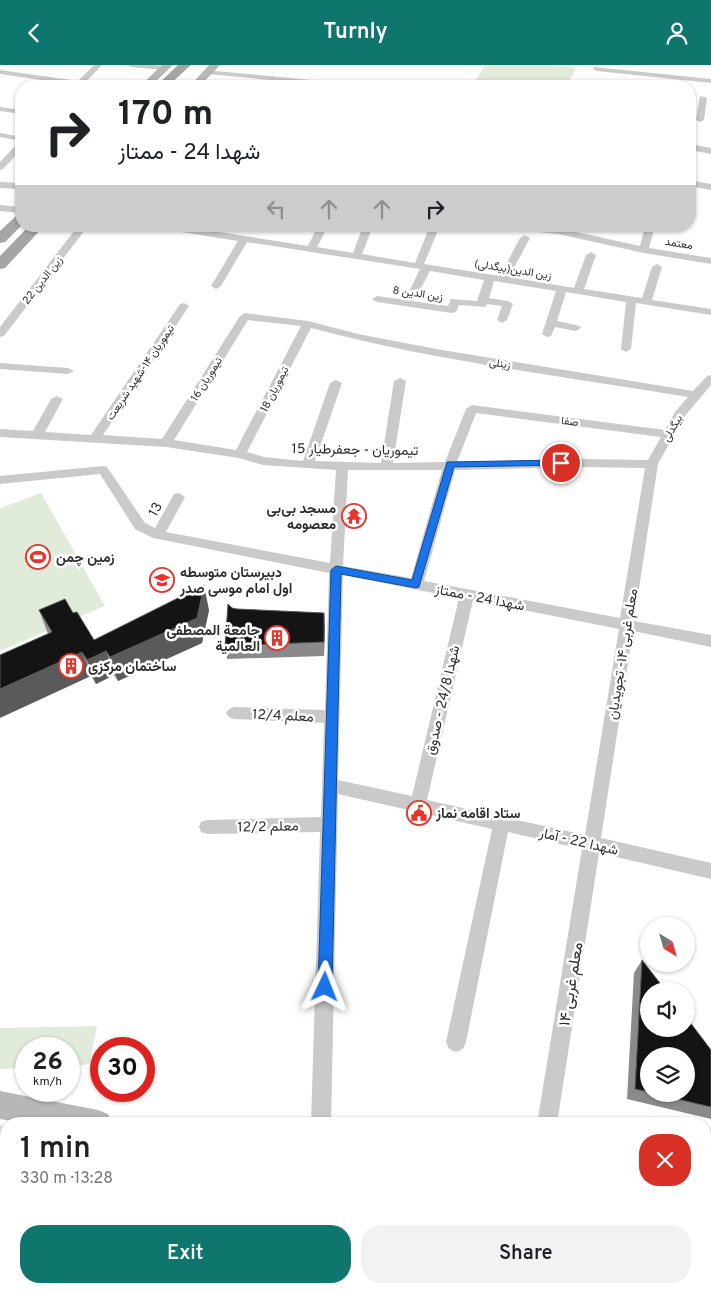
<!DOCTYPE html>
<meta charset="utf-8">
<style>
:root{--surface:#fff;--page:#f2f2f2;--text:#202124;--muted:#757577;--accent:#0f766e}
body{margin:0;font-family:Overpass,Vazirmatn,sans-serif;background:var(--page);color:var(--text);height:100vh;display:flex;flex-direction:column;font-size:19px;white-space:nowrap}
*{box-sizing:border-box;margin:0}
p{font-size:16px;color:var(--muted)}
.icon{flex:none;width:28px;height:28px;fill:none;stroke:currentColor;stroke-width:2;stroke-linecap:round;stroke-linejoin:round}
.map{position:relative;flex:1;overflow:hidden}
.details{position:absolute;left:0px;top:1052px;width:711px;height:176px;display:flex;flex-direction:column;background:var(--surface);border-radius:20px 20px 0 0;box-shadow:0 1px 4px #0004}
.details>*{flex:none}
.guide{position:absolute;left:15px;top:15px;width:681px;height:152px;border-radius:20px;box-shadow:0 1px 4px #0004;background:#fff;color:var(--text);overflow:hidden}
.needle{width:32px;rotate:143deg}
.buttons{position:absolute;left:640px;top:852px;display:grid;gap:10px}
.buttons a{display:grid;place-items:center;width:55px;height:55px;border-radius:50%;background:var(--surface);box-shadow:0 1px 4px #0004;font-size:25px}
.speed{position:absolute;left:15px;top:972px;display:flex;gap:10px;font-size:25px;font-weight:700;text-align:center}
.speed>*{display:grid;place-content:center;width:65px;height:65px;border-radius:50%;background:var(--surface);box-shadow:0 1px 4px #0004;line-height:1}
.speed small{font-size:12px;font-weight:400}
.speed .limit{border:8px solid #d22;background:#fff;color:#111}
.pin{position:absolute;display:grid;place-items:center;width:42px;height:42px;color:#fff;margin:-21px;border:2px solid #fff;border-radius:50%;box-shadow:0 1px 5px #0007}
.me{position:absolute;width:55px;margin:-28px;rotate:2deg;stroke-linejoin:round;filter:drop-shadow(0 0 4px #0008)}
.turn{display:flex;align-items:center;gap:18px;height:105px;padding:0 20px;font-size:22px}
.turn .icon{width:65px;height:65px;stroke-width:2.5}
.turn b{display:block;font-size:35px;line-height:42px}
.lanes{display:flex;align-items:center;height:48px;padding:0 20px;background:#0003;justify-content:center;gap:25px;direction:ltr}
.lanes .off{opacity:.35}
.round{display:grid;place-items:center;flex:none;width:52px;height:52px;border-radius:20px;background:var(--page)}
.headline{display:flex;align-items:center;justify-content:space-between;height:85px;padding:0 20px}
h1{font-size:30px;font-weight:600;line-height:38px}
.button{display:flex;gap:10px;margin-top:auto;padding:10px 20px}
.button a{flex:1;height:58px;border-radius:20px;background:var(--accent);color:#fff;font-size:20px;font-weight:600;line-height:58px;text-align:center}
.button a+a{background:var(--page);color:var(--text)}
header{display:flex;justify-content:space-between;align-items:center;height:65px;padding:0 20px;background:var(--accent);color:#fff;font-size:22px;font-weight:600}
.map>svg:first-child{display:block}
.green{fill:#e1ebda}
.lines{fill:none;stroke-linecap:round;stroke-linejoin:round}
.street{fill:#cacaca;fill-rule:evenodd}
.secondary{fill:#b7b7b7;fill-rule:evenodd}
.primary{fill:#a5a5a5;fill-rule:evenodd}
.wall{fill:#8a8a8a;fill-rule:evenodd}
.shaded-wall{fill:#5a5a5a}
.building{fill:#141414;stroke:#5a5a5a}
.route{fill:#1a73e8;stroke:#114b97}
.labels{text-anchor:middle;stroke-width:5;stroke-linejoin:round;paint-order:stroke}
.far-street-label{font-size:11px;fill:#2d2d2d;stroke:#fff}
.street-label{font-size:14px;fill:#2d2d2d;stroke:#fff}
.poi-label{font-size:14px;font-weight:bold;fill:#2d2d2d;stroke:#fff;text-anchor:start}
.near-street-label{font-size:16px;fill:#2d2d2d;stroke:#fff}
</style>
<header><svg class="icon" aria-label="back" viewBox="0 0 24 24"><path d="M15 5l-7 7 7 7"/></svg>Turnly<svg class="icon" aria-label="person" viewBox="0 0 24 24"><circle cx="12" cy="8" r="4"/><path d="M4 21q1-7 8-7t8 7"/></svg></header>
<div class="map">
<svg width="711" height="1228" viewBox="0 0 711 1228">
<rect width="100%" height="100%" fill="#fff"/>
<g class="green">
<path d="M485,0h69l22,3 -9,18h-95z"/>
<path d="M41,428l64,113 -105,45v-143z"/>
<path d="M97,961l-7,36 -4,3 -17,1v-17h-43v19l-26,1v-41z"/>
<path d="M0,1060l6,1v46l-6,2z"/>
</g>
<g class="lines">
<g class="street">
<path d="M94,0h8l-20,21 -82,-12v-4l78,11z"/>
<path d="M127,0h29l12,3 -4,2 -33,-3z"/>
<path d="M594,2l117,12v4l-114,-12 -4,-2z"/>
<path d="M205,5l149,14 4,2h-25l-125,-12h-3z"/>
<path d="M700,31l7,2 -3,22 -4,2 -4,-2z"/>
<path d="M0,42l21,3v4l-21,-3z"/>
<path d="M0,68l21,4v4l-21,-4z"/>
<path d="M18,78h3v7l-18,19 -3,1v-8z"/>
<path d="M690,79l21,4v6l-21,-4z"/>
<path d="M690,115l21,4v6l-21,-4z"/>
<path d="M0,117l21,1v6l-21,-1z"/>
<path d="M0,140l21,2v6l-21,-2z"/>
<path d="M78,161h10l-84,110 -4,1v-10z"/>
<path d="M157,161h25l126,20 10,-20h10l-11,21 36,6 10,-27h10l-11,28 53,9 14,-35 9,-2 1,2 -15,36 76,12 20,-38 5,-3 5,3 -21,39 65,11 12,-33 5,-3 5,3 -12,34 58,9 10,-31 5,-3 5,3 -10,33 59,9v6l-75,-12 -5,46 -5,3 -5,-3 5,-47 -60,-10 -9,29 23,5 1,2 -5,3 -21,-4 -4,9 -4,1 -5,-3 14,-43 -62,-10 -5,17 19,3 5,3 -6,16 -5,3 -5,-3 5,-14 -15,-2 -2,3 -26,-2 -3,7 -4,1 -75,-11 -5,-3 5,-3 71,10 3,-7 26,2 7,-21 -54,-9 -13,25 -5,3 -5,-3 13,-27 -173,-27 -26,44 -5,3 -5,-3 27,-45 -76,-12z"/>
<path d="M503,161l55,2 82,18 5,-20h10l-6,22 62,10v6l-67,-11 -86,-19 -50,-5z"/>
<path d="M184,238l5,3 -86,129 59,4 78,-123 5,-3 63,8 50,13 84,16 251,41 14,-15 4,-1v10l-27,32 -26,47 -24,157 77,14v12l-78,-16 -32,207 110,25v16l-112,-26 -42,271h-20l45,-275 -74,-17 -42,210 -3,7 -7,3 -7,-3 -3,-7 46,-213 -154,-35 -7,330h-20l9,-292 -113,2 -6,-2 -2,-5 2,-5 6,-2 114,-3 3,-94 -90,-4 -5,-2 -3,-4 3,-4 5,-2 91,3 4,-137 -176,-35 -18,-9 -35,-55 -100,10v-8l103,-10 4,1 38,56 10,5 19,-34 5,-1 6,4 -19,35 164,31 6,-93 -73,-5 -24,-7 -73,-11 -166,-10v-8l33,2 18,-32 6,-3 6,3 -18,33 46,3 89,-131zM248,255l53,6 -65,124 -62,-10zM311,263c123,33 251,48 377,69l-13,15 -10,18 -193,-25 -6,4 -21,53 -52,1 13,-82 -6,-3 -6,3 -13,82 -66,-2 27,-78 -6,-3 -6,3 -27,78 -39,-4 -17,-5zM476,348l185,24 -13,23 -69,-1 -122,3zM579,402l66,1 -25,150 -196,-37 31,-111zM348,405h94l-31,108 -68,-12zM343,510l116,23 -47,198 -74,-16zM473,535l146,29 -34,206 -158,-35z"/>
<path d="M0,298l68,5 6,3 -6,3 -68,-5z"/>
<path d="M121,1222h22l-1,6h-22z"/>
</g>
<g class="secondary">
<path d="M162,0h11l-22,21h-11z"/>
<path d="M209,0h11l-20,21h-10z"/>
<path d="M0,1026l98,19 10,4 4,10h-85l-27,-5z"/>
<path d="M6,1124v28l-6,1v-28z"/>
<path d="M705,1143l6,1v28l-6,-1z"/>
</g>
<g class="primary">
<path d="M178,0h13l-23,21h-12z"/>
<path d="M21,150v11l-16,16 -5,1v-12l16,-15z"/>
<path d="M29,161h15l-39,42 -5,1v-13z"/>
</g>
</g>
<g class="wall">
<path d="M232,543l5,1 87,4v43l-97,3 -2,-13z"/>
<path d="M39,545l34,3 21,27 115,-30 -7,33 -84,38 -4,-6 -18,9 -5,-8 -43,-42z"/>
<path d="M642,895l69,90v69l-84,-20 7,-126zM649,991l37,38h-37z"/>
<path d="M550,1222h155l6,6h-161z"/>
</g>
<g class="shaded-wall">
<path d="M204,520l5,25 -7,33 -84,38 -8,-24z"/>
<path d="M324,548l1,14 -1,29z"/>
<path d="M106,586l8,24 -18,9 -9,-24z"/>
<path d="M82,587l9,24 -91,42v-29z"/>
</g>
<g class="building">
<path d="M204,520l-7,33 -87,39 -4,-6 -19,9 -5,-8 -82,37v-34l52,-23 -13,-22 26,-11 8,14 4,-1 17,28z"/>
<path d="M228,539l4,4 5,1 87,4v29l-99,4z"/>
<path d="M642,895l24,31h-17v38h37v-12l25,33v57l-55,-13h30v-38h-37v36l-14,-3z"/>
<path d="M705,1185l6,1v42h-155l1,-6h148z"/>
</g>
<path class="route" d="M561,395l3,1v4l-110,2 -35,120 -3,1 -75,-14 -9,413 -2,5 -5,3 -5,-3 -2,-5 13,-417 5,-4 76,14 35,-118z"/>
<defs>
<symbol id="temple-ring" viewBox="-11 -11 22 22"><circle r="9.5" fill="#fff" stroke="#e5352d" stroke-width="1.5"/><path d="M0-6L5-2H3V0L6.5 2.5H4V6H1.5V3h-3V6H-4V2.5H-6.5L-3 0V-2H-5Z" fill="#e5352d"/></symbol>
<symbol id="stadium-ring" viewBox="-11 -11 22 22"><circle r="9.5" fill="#fff" stroke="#e5352d" stroke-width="1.5"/><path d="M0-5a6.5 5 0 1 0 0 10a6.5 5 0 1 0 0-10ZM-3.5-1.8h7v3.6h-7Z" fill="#e5352d"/></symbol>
<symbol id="school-ring" viewBox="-11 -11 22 22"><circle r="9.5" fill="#fff" stroke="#e5352d" stroke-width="1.5"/><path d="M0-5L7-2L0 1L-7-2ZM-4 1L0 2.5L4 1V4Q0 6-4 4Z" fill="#e5352d"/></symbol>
<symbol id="building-ring" viewBox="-11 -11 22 22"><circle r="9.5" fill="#fff" stroke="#e5352d" stroke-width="1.5"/><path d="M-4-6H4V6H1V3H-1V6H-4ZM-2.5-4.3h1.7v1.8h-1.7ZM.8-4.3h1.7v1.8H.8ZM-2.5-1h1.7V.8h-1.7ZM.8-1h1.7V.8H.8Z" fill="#e5352d"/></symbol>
<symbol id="civic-ring" viewBox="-11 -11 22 22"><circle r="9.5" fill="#fff" stroke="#e5352d" stroke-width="1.5"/><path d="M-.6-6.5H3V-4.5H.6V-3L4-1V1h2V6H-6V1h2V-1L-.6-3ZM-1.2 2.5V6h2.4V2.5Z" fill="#e5352d"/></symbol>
</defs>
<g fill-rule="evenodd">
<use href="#temple-ring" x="340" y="437" width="28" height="28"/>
<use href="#stadium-ring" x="24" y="478" width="28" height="28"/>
<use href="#school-ring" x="148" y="501" width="28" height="28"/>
<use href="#building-ring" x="263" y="559" width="28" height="28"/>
<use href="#building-ring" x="57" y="587" width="28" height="28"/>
<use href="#civic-ring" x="405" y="734" width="28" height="28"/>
</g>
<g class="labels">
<g class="far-street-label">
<text transform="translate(679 178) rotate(9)" y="4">معتمد</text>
<text transform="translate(513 204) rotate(9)" y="4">زین الدین(بیگدلی)</text>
<text transform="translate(42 215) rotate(-52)" y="4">زین الدین 22</text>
<text transform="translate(418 228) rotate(8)" y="4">زین الدین 8</text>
<text transform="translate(500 298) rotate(9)" y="4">زینلی</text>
<text transform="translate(140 307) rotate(-56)" y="4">تیموریان ۱۴-شهید شریعت</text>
<text transform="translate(206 314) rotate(-58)" y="4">تیموریان 16</text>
<text transform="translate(274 324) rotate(-63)" y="4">تیموریان 18</text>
<text transform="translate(570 356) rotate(7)" y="4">صفا</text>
<text transform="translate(672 363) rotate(-60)" y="4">بیگدلی</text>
</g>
<g class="street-label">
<text transform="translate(355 384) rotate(1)" y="5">تیموریان - جعفرطیار 15</text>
<text transform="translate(155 444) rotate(-61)" y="5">13</text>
<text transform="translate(480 532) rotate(11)" y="5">شهدا 24 - ممتاز</text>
<text transform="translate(622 589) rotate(-81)" y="5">معلم غربی ۱۴- تجویدیان</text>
<text transform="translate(442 635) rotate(-77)" y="5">شهدا 24/8 - صدوق</text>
<text transform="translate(283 650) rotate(3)" y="5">معلم 12/4</text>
<text transform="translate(268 761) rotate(-1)" y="5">معلم 12/2</text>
<text transform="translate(579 776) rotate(13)" y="5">شهدا 22 - آمار</text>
</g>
<g class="poi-label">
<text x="336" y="448" text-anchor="end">مسجد بی‌بی<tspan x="336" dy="16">معصومه</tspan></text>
<text x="56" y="497">زمین چمن</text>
<text x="180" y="512">دبیرستان متوسطه<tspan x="180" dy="16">اول امام موسی صدر</tspan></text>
<text x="260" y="570" text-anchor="end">جامعة المصطفی<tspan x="260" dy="16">العالمیة</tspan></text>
<text x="88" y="606">ساختمان مرکزی</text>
<text x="436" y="753">ستاد اقامه نماز</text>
</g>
<g class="near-street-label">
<text transform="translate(570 919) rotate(-81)" y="6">معلم غربی ۱۴</text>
</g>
</g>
</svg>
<div class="buttons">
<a><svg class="needle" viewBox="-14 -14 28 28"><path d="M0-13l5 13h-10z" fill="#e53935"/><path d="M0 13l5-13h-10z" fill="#757577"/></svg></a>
<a><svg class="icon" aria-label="sound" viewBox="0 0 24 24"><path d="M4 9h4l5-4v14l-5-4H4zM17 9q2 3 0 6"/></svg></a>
<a><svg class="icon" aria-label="layers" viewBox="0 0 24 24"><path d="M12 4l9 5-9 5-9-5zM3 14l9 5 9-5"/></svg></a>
</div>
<div class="speed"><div>26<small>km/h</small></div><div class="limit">30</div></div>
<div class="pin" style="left:561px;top:398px;background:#d93025"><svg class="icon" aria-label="arrive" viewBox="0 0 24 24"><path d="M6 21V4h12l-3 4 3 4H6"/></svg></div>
<svg class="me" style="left:325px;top:922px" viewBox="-20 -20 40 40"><path d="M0-17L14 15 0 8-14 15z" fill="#1a73e8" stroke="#fff" stroke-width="4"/></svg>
<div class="guide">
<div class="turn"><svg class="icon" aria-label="right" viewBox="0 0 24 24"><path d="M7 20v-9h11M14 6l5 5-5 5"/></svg><div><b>170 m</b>شهدا 24 - ممتاز</div></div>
<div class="lanes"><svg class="icon off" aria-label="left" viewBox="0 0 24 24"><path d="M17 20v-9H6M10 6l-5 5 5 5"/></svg><svg class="icon off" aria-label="ahead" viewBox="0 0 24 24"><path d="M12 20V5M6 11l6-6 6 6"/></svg><svg class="icon off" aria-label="ahead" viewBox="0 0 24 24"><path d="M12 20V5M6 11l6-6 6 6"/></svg><svg class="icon" aria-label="right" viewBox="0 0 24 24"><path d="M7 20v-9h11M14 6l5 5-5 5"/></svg></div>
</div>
<section class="details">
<div class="headline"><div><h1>1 min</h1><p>330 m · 13:28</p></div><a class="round" style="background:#d93025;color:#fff"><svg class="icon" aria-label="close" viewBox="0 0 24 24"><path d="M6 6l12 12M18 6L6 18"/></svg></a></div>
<div class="button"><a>Exit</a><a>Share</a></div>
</section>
</div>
